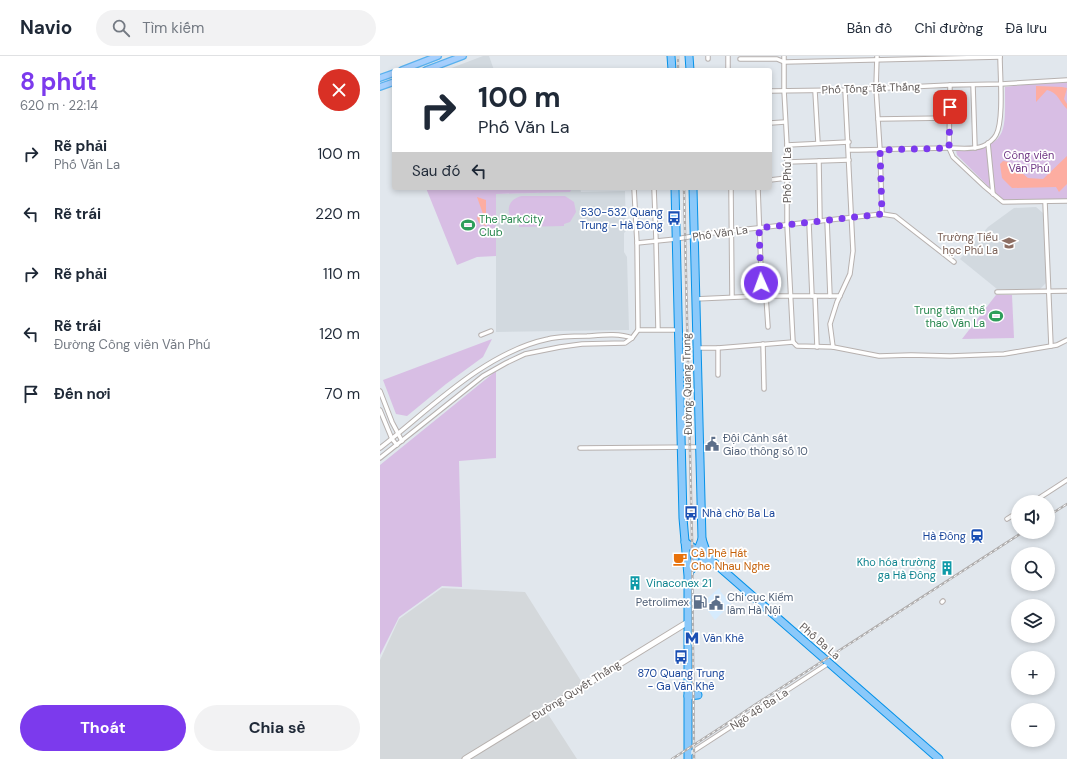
<!DOCTYPE html>
<html lang="vi">
<meta charset="utf-8">
<style>
:root{--surface:#fff;--page:#f2f2f3;--text:#1f2937;--muted:#747a83;--line:#e0e1e3;--accent:#7c3aed}
body{margin:0;font-family:"DM Sans",sans-serif;background:var(--page);color:var(--text);height:100vh;display:flex;flex-direction:column;font-size:15px;white-space:nowrap}
*{box-sizing:border-box;margin:0}
p{font-size:13px;color:var(--muted)}
.icon{flex:none;width:22px;height:22px;fill:none;stroke:currentColor;stroke-width:2;stroke-linecap:round;stroke-linejoin:round}
.map{position:relative;flex:1;overflow:hidden}
.details{display:flex;flex-direction:column;background:var(--surface);width:380px}
.details>*{flex:none}
.banner{position:absolute;left:12px;top:12px;width:380px;height:122px;border-radius:4px;box-shadow:0 2px 6px #0003;background:#fff;color:var(--text);overflow:hidden}
.buttons{position:absolute;left:631px;top:439px;display:grid;gap:8px}
.buttons a{display:grid;place-items:center;width:44px;height:44px;border-radius:50%;background:var(--surface);box-shadow:0 2px 6px #0003;font-size:20px}
.pin{position:absolute;display:grid;place-items:center;width:34px;height:34px;color:#fff;margin:-17px;border-radius:8px;box-shadow:0 2px 6px #0006}
.me{position:absolute;width:44px;margin:-22px;rotate:358deg;stroke-linejoin:round;filter:drop-shadow(0 0 3px #0008)}
.turn{display:flex;align-items:center;gap:14px;height:84px;padding:0 20px;font-size:18px}
.turn .icon{width:52px;height:52px;stroke-width:2.5}
.turn b{display:block;font-size:28px;line-height:34px}
.then{display:flex;align-items:center;height:38px;padding:0 20px;background:#0003;gap:8px;font-size:15px}
.round{display:grid;place-items:center;flex:none;width:42px;height:42px;border-radius:21px;background:var(--page)}
.headline{display:flex;align-items:center;justify-content:space-between;height:68px;padding:0 20px}
h1{font-size:24px;font-weight:700;line-height:30px;color:var(--accent)}
.primary-button{display:flex;gap:8px;margin-top:auto;padding:8px 20px}
.primary-button a{flex:1;height:46px;border-radius:24px;background:var(--accent);color:#fff;font-size:16px;font-weight:700;line-height:46px;text-align:center}
.primary-button a+a{background:var(--page);color:var(--text)}
ul{padding:0;list-style:none}
li{display:flex;align-items:center;gap:12px;height:60px;padding:0 20px}
li div{flex:1}
li b{display:block;font-size:15px}
li em{font-style:normal}
header{display:flex;align-items:center;gap:24px;box-sizing:border-box;height:56px;padding:0 20px;background:var(--surface);border-bottom:1px solid var(--line)}
header strong{font-size:19px}
nav{display:flex;gap:22px;margin-inline-start:auto;font-size:14px}
.search{width:280px;height:36px;background:var(--page);display:flex;align-items:center;gap:10px;box-sizing:border-box;padding:0 14px;border-radius:22px;color:var(--muted);font-size:15px}
main{display:flex;flex:1;min-height:0}
.map>svg:first-child{display:block}
.commercial{fill:#d6ebfd}
.industrial{fill:#d4d8db}
.education{fill:#d2d9df}
.green{fill:#d8bee4}
.water{fill:#fdada1}
.lines{fill:none;stroke-linecap:round;stroke-linejoin:round}
.street-casing{stroke:#b7b1af;stroke-width:5.5}
.secondary-casing{stroke:#b7b1ae;stroke-width:7}
.primary-casing{stroke:#59b1ee;stroke-width:8}
.highway-casing{stroke:#0692e8;stroke-width:9}
.street{stroke:#fff;stroke-width:3.5}
.secondary{stroke:#fff;stroke-width:5}
.primary{stroke:#a6cffd;stroke-width:5.5}
.highway{stroke:#8bc9fa;stroke-width:7}
.rail-casing{stroke:#b0aeae;stroke-width:2.5}
.rail{stroke:#fff;stroke-width:1;stroke-dasharray:3;stroke-linecap:butt}
.route{stroke:#7c3aed;stroke-width:7;stroke-dasharray:0 12.6}
.labels{text-anchor:middle;stroke-width:3.5;stroke-linejoin:round;paint-order:stroke}
.street-label{font-size:11px;fill:#625c5a;stroke:#fff}
.park-label{font-size:11px;fill:#703784;stroke:#fff}
.transit-label{font-size:11px;fill:#164399;stroke:#fff;text-anchor:end}
.leisure-label{font-size:11px;fill:#27864d;stroke:#fff;text-anchor:start}
.education-label{font-size:11px;fill:#785e54;stroke:#fff;text-anchor:end}
.service-label{font-size:11px;fill:#4e5e75;stroke:#fff;text-anchor:start}
.food-label{font-size:11px;fill:#c56008;stroke:#fff;text-anchor:start}
.culture-label{font-size:11px;fill:#0d838f;stroke:#fff;text-anchor:end}
</style>
<header>
<strong>Navio</strong>
<div class="search"><svg class="icon" aria-label="search" viewBox="0 0 24 24"><circle cx="10" cy="10" r="6"/><path d="M15 15l6 6"/></svg>Tìm kiếm</div>
<nav><a>Bản đồ</a><a>Chỉ đường</a><a>Đã lưu</a></nav>
</header>
<main>
<section class="details">
<div class="headline"><div><h1>8 phút</h1><p>620 m · 22:14</p></div><a class="round" style="background:#d93025;color:#fff"><svg class="icon" aria-label="close" viewBox="0 0 24 24"><path d="M6 6l12 12M18 6L6 18"/></svg></a></div>
<ul>
<li><svg class="icon" aria-label="right" viewBox="0 0 24 24"><path d="M7 20v-9h11M14 6l5 5-5 5"/></svg><div><b>Rẽ phải</b><p>Phố Văn La</p></div><em>100 m</em></li>
<li><svg class="icon" aria-label="left" viewBox="0 0 24 24"><path d="M17 20v-9H6M10 6l-5 5 5 5"/></svg><div><b>Rẽ trái</b></div><em>220 m</em></li>
<li><svg class="icon" aria-label="right" viewBox="0 0 24 24"><path d="M7 20v-9h11M14 6l5 5-5 5"/></svg><div><b>Rẽ phải</b></div><em>110 m</em></li>
<li><svg class="icon" aria-label="left" viewBox="0 0 24 24"><path d="M17 20v-9H6M10 6l-5 5 5 5"/></svg><div><b>Rẽ trái</b><p>Đường Công viên Văn Phú</p></div><em>120 m</em></li>
<li><svg class="icon" aria-label="arrive" viewBox="0 0 24 24"><path d="M6 21V4h12l-3 4 3 4H6"/></svg><div><b>Đến nơi</b></div><em>70 m</em></li>
</ul>
<div class="primary-button"><a>Thoát</a><a>Chia sẻ</a></div>
</section>
<div class="map">
<svg width="687" height="703" viewBox="0 0 687 703">
<rect width="100%" height="100%" fill="#e1e7ed"/>
<path class="commercial" d="M339,532l2,2 -1,1 11,13 -16,16 -13,-17z"/>
<path class="industrial" d="M62,532l83,4 58,92 -39,24 33,51h-197v-99l19,-41z"/>
<g class="education">
<path d="M103,0h6l5,14h-48z"/>
<path d="M157,132h43l1,4 44,-1 1,40 -2,2v19l3,5 2,73 -133,2v-138l43,-1z"/>
<path d="M656,151l7,6 4,69 -7,7h-43l-37,-30 28,-32 26,-19z"/>
</g>
<g class="green">
<path d="M679,25h8v118l-63,1 -7,-5 -40,-40 -1,-5c53,-3 49,-16 49,-63z"/>
<path d="M46,132h146l-2,4 -74,2v62l-19,1 -20,8z"/>
<path d="M142,140h43l9,6 2,10 -6,10 -6,2v2l-45,1v-3l-9,-7c-4,-10 1,-19 12,-21z"/>
<path d="M616,239h16l2,43 -52,1z"/>
<path d="M112,283l-9,18 -37,27 -39,32 -11,-2 -13,-34z"/>
<path d="M116,315v87l-37,3 3,126 -20,-1 -43,31 -19,38v-190z"/>
</g>
<g class="water">
<path d="M656,30l26,1 5,1 -3,11 3,5v5c-7,-6 -9,-17 -20,-19l-11,12z"/>
<path d="M687,100v28l-8,8 -3,-5 -44,1 -10,-10 -2,-14 3,-3 6,1 19,16 15,1z"/>
<path d="M97,141l9,3v26l-7,-3 -2,-5 1,-2 5,-2z"/>
</g>
<g class="lines">
<defs>
<g id="street">
<path d="M328,0v3"/>
<path d="M348,0v14"/>
<path d="M404,0v34l3,55v80l6,117"/>
<path d="M497,0l-1,32 4,62 2,64"/>
<path d="M360,3h37l7,3 216,-5"/>
<path d="M570,29l-1,63 4,9 32,30 18,15 64,-1"/>
<path d="M593,29l2,63"/>
<path d="M390,35l75,-1 105,-5 51,-1 66,-4"/>
<path d="M435,35l3,52"/>
<path d="M498,63l71,-1"/>
<path d="M390,67l15,-1"/>
<path d="M608,87l5,51"/>
<path d="M407,89l62,-3"/>
<path d="M469,94c33,0 67,-2 100,-2 11,0 24,2 34,-2 5,-2 11,-7 13,-11 8,-14 4,-61 4,-79"/>
<path d="M439,105l1,60"/>
<path d="M407,106l62,-2"/>
<path d="M390,124l17,-2"/>
<path d="M274,132l2,52 2,89"/>
<path d="M351,132l1,109"/>
<path d="M378,132l4,108"/>
<path d="M665,146l6,144"/>
<path d="M447,164l3,76"/>
<path d="M429,167l3,73"/>
<path d="M257,187l39,-4 36,-6 170,-19 13,2 59,46"/>
<path d="M617,236l70,-1"/>
<path d="M386,240l2,31"/>
<path d="M435,240l2,51"/>
<path d="M315,243l67,-3h78"/>
<path d="M258,274h40"/>
<path d="M101,279l10,-4"/>
<path d="M413,286l4,4 36,1 46,9 32,-1 39,1 54,-2 53,-9 10,-5"/>
<path d="M383,288l1,45"/>
<path d="M453,291l-3,-23 7,-22 13,-28 3,-23 -8,-161"/>
<path d="M317,292h21l75,-6"/>
<path d="M338,292v27"/>
<path d="M0,335l12,31 10,19"/>
<path d="M0,354l12,29 5,6"/>
<path d="M0,392c49,-38 105,-96 168,-109 12,-3 26,-3 39,-3 15,-1 32,-3 45,2"/>
<path d="M200,392l119,-1"/>
<path d="M0,402l103,-82 23,-13 19,-9 35,-7 22,-3 43,-1 7,-5 6,-8 -1,-87 -3,-55"/>
<path d="M653,446l34,-22"/>
<path d="M627,463l11,-7"/>
<path d="M562,546l1,-1"/>
<path d="M309,698l140,-91"/>
</g>
<path id="secondary" d="M85,703l223,-137"/>
<g id="primary">
<path d="M22,14l36,-14"/>
<path d="M46,14l37,-14"/>
<path d="M0,22l14,-5"/>
<path d="M0,31l14,-5"/>
</g>
<g id="highway">
<path d="M291,0l1,14"/>
<path d="M309,0l1,14"/>
<path d="M295,132l8,330 5,58v183"/>
<path d="M322,483l5,15 4,5"/>
<path d="M305,486l32,23 222,194"/>
<path d="M312,513c5,-8 12,-7 20,-5"/>
<path d="M309,518l13,-35 -9,-351"/>
<path d="M308,640l10,-1"/>
</g>
</defs>
<use href="#street" class="street-casing"/>
<use href="#secondary" class="secondary-casing"/>
<use href="#primary" class="primary-casing"/>
<use href="#highway" class="highway-casing"/>
<use href="#street" class="street"/>
<use href="#secondary" class="secondary"/>
<use href="#primary" class="primary"/>
<use href="#highway" class="highway"/>
<defs>
<g id="rail">
<path d="M298,0v14"/>
<path d="M304,132l8,351 2,220"/>
<path d="M668,460l19,-12"/>
<path d="M292,703c28,-18 56,-36 84,-55 89,-57 178,-114 267,-172"/>
</g>
</defs>
<use href="#rail" class="rail-casing"/>
<use href="#rail" class="rail"/>
</g>
<g class="lines">
<path class="route" d="M381,227l-2,-55 123,-14 -2,-64 69,-2 1,-41"/>
</g>
<defs>
<symbol id="bus-bare" viewBox="-9 -9 18 18"><path d="M-5-6H5V4H4V6H2V4H-2V6H-4V4H-5ZM-3.5-4V0h7V-4ZM-3.5 1.2v1.5H-2V1.2ZM2 1.2v1.5H3.5V1.2Z" fill="#1a4fb4" stroke="#fff" stroke-width="2.5" paint-order="stroke"/></symbol>
<symbol id="stadium-bare" viewBox="-9 -9 18 18"><path d="M0-5a6.5 5 0 1 0 0 10a6.5 5 0 1 0 0-10ZM-3.5-1.8h7v3.6h-7Z" fill="#2e9e5b" stroke="#fff" stroke-width="2.5" paint-order="stroke"/></symbol>
<symbol id="school-bare" viewBox="-9 -9 18 18"><path d="M0-5L7-2L0 1L-7-2ZM-4 1L0 2.5L4 1V4Q0 6-4 4Z" fill="#8d6e63" stroke="#fff" stroke-width="2.5" paint-order="stroke"/></symbol>
<symbol id="civic-bare" viewBox="-9 -9 18 18"><path d="M-.6-6.5H3V-4.5H.6V-3L4-1V1h2V6H-6V1h2V-1L-.6-3ZM-1.2 2.5V6h2.4V2.5Z" fill="#5c6f8a" stroke="#fff" stroke-width="2.5" paint-order="stroke"/></symbol>
<symbol id="station-bare" viewBox="-9 -9 18 18"><path d="M-3-6H3Q5-6 5-4V2Q5 4 3 4L4.5 6H3L1.5 4h-3L-3 6H-4.5L-3 4Q-5 4-5 2V-4Q-5-6-3-6ZM-3.5-4v3h7v-3ZM-3.5 1v1.5H-2V1ZM2 1v1.5H3.5V1Z" fill="#1a4fb4" stroke="#fff" stroke-width="2.5" paint-order="stroke"/></symbol>
<symbol id="cafe-bare" viewBox="-9 -9 18 18"><path d="M-5.5-4.5H6V0H3Q3 3.5 0 3.5H-2.5Q-5.5 3.5-5.5 0ZM3-3.2v2h1.7v-2ZM-6 4.5H4V6H-6Z" fill="#e8710a" stroke="#fff" stroke-width="2.5" paint-order="stroke"/></symbol>
<symbol id="building-bare" viewBox="-9 -9 18 18"><path d="M-4-6H4V6H1V3H-1V6H-4ZM-2.5-4.3h1.7v1.8h-1.7ZM.8-4.3h1.7v1.8H.8ZM-2.5-1h1.7V.8h-1.7ZM.8-1h1.7V.8H.8Z" fill="#0f9aa8" stroke="#fff" stroke-width="2.5" paint-order="stroke"/></symbol>
<symbol id="fuel-bare" viewBox="-9 -9 18 18"><path d="M-5.5-6h7V0h2V4h1.3V-2.5L3-4.5l.8-.8L6-3V5H2.5V1h-1V6h-7ZM-4.2-4.7v3.2H.2V-4.7Z" fill="#5c6f8a" stroke="#fff" stroke-width="2.5" paint-order="stroke"/></symbol>
<symbol id="metro-bare" viewBox="-9 -9 18 18"><path d="M-5.5 5V-5H-3L0 0L3-5H5.5V5H3V-.5L0 4L-3-.5V5Z" fill="#1a4fb4" stroke="#fff" stroke-width="2.5" paint-order="stroke"/></symbol>
</defs>
<g fill-rule="evenodd">
<use href="#bus-bare" x="284" y="152" width="20" height="20"/>
<use href="#stadium-bare" x="78" y="159" width="20" height="20"/>
<use href="#school-bare" x="619" y="177" width="20" height="20"/>
<use href="#stadium-bare" x="606" y="250" width="20" height="20"/>
<use href="#civic-bare" x="322" y="378" width="20" height="20"/>
<use href="#bus-bare" x="301" y="447" width="20" height="20"/>
<use href="#station-bare" x="587" y="470" width="20" height="20"/>
<use href="#cafe-bare" x="290" y="493" width="20" height="20"/>
<use href="#building-bare" x="557" y="502" width="20" height="20"/>
<use href="#building-bare" x="245" y="517" width="20" height="20"/>
<use href="#fuel-bare" x="310" y="536" width="20" height="20"/>
<use href="#civic-bare" x="326" y="537" width="20" height="20"/>
<use href="#metro-bare" x="302" y="572" width="20" height="20"/>
<use href="#bus-bare" x="291" y="591" width="20" height="20"/>
</g>
<g class="labels">
<g class="street-label">
<text transform="translate(491 32) rotate(-2)" y="4">Phố Tống Tất Thắng</text>
<text transform="translate(407 119) rotate(-90)" y="4">Phố Phú La</text>
<text transform="translate(340 177) rotate(-8)" y="4">Phố Văn La</text>
<text transform="translate(307 328) rotate(-91)" y="4">Đường Quang Trung</text>
<text transform="translate(440 585) rotate(41)" y="4">Phố Ba La</text>
<text transform="translate(196 634) rotate(-32)" y="4">Đường Quyết Thắng</text>
<text transform="translate(379 653) rotate(-33)" y="4">Ngõ 48 Ba La</text>
</g>
<g class="park-label">
<text x="649" y="103">Công viên<tspan x="649" dy="13">Văn Phú</tspan></text>
</g>
<g class="transit-label">
<text x="283" y="160">530-532 Quang<tspan x="283" dy="13">Trung - Hà Đông</tspan></text>
<text x="322" y="461" text-anchor="start">Nhà chờ Ba La</text>
<text x="586" y="484">Hà Đông</text>
<text x="323" y="586" text-anchor="start">Văn Khê</text>
<text x="301" y="621" text-anchor="middle">870 Quang Trung<tspan x="301" dy="13">- Ga Văn Khê</tspan></text>
</g>
<g class="leisure-label">
<text x="99" y="167">The ParkCity<tspan x="99" dy="13">Club</tspan></text>
<text x="605" y="258" text-anchor="end">Trung tâm thể<tspan x="605" dy="13">thao Văn La</tspan></text>
</g>
<g class="education-label">
<text x="618" y="185">Trường Tiểu<tspan x="618" dy="13">học Phú La</tspan></text>
</g>
<g class="service-label">
<text x="343" y="386">Đội Cảnh sát<tspan x="343" dy="13">Giao thông số 10</tspan></text>
<text x="347" y="545">Chi cục Kiểm<tspan x="347" dy="13">lâm Hà Nội</tspan></text>
<text x="309" y="550" text-anchor="end">Petrolimex</text>
</g>
<g class="food-label">
<text x="311" y="501">Cà Phê Hát<tspan x="311" dy="13">Cho Nhau Nghe</tspan></text>
</g>
<g class="culture-label">
<text x="556" y="510">Kho hóa trường<tspan x="556" dy="13">ga Hà Đông</tspan></text>
<text x="266" y="531" text-anchor="start">Vinaconex 21</text>
</g>
</g>
</svg>
<div class="buttons">
<a><svg class="icon" aria-label="sound" viewBox="0 0 24 24"><path d="M4 9h4l5-4v14l-5-4H4zM17 9q2 3 0 6"/></svg></a>
<a><svg class="icon" aria-label="search" viewBox="0 0 24 24"><circle cx="10" cy="10" r="6"/><path d="M15 15l6 6"/></svg></a>
<a><svg class="icon" aria-label="layers" viewBox="0 0 24 24"><path d="M12 4l9 5-9 5-9-5zM3 14l9 5 9-5"/></svg></a>
<a>+</a>
<a>−</a>
</div>
<div class="pin" style="left:570px;top:51px;background:#d93025"><svg class="icon" aria-label="arrive" viewBox="0 0 24 24"><path d="M6 21V4h12l-3 4 3 4H6"/></svg></div>
<svg class="me" style="left:381px;top:227px" viewBox="-20 -20 40 40"><circle r="17" fill="#7c3aed" stroke="#fff" stroke-width="3"/><path d="M0-11L8 9 0 5-8 9z" fill="#fff"/></svg>
<div class="banner">
<div class="turn"><svg class="icon" aria-label="right" viewBox="0 0 24 24"><path d="M7 20v-9h11M14 6l5 5-5 5"/></svg><div><b>100 m</b>Phố Văn La</div></div>
<div class="then">Sau đó<svg class="icon" aria-label="left" viewBox="0 0 24 24"><path d="M17 20v-9H6M10 6l-5 5 5 5"/></svg></div>
</div>
</div>
</main>
